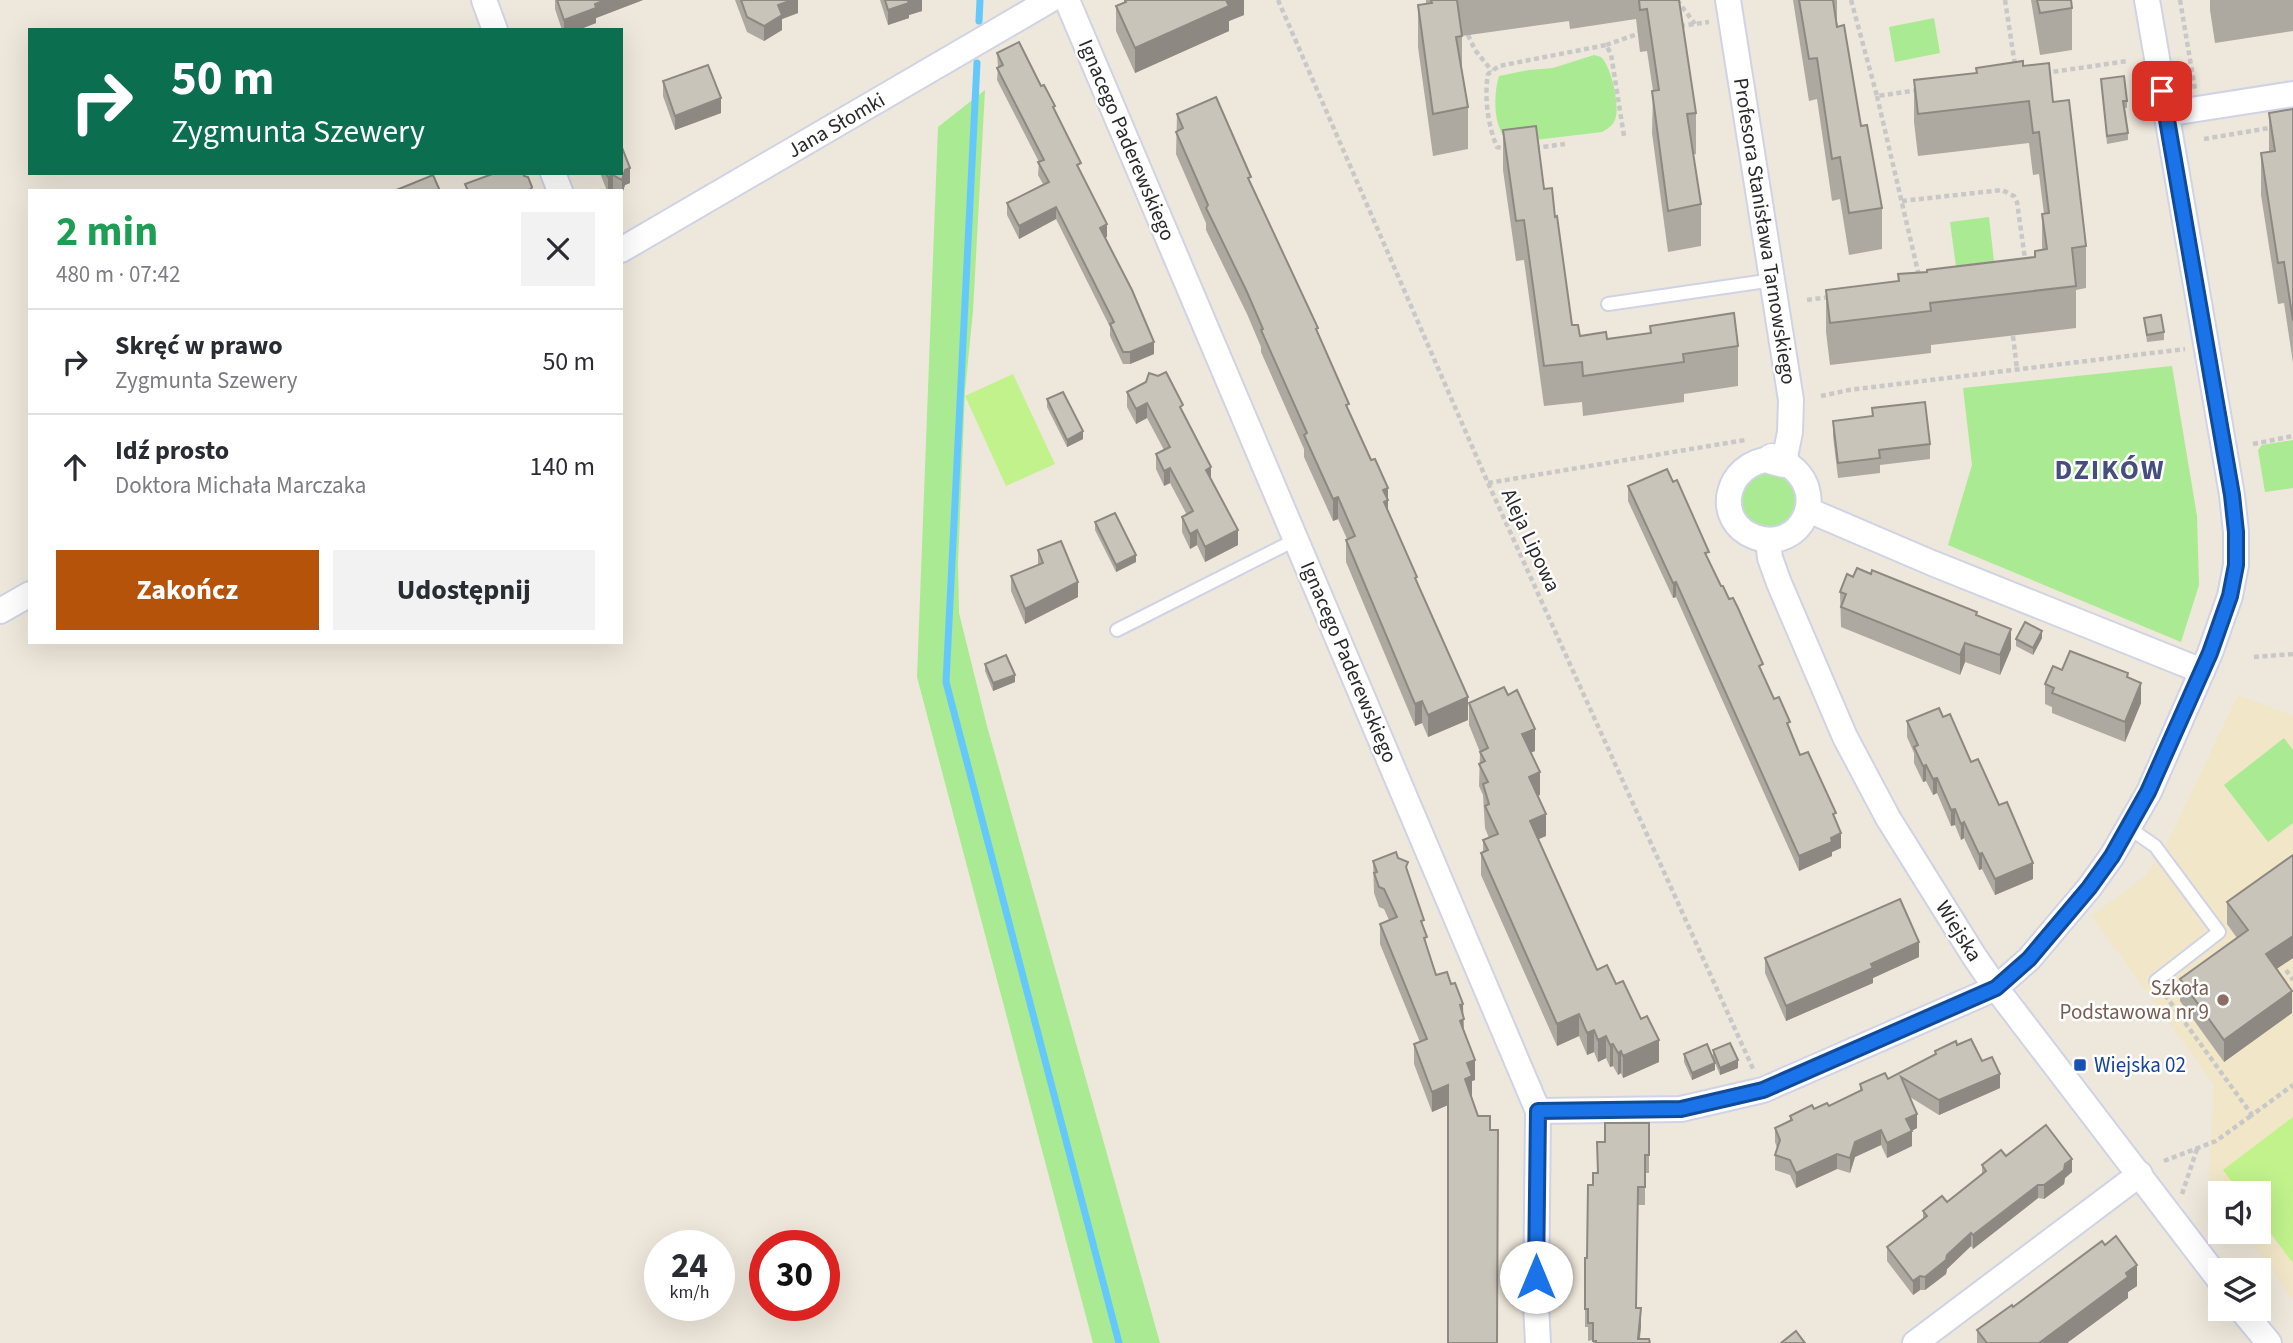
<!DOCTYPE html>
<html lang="pl">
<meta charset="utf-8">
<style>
:root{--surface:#fff;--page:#f2f2f3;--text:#2b2b33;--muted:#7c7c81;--line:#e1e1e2;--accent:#b45309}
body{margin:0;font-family:"Source Sans 3",sans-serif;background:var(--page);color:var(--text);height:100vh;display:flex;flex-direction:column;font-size:26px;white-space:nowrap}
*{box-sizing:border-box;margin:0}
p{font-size:23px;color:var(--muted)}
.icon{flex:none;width:38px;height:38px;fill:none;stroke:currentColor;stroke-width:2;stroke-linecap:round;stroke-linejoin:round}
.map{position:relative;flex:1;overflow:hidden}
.sheet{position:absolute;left:28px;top:189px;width:595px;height:455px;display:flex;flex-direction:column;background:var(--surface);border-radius:0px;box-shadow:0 7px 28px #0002}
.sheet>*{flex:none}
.banner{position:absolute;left:28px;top:28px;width:595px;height:147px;border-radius:0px;box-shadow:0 7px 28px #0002;background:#0b6e4f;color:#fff;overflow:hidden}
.buttons{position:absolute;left:2208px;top:1181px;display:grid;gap:14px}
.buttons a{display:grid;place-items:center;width:63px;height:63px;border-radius:0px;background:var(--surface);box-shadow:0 7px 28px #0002;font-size:35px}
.speed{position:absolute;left:644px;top:1230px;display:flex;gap:14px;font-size:35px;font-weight:700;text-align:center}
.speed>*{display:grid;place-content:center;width:91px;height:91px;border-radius:50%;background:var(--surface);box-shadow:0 7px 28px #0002;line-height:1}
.speed small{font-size:18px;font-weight:400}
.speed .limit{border:10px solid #d22;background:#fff;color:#111}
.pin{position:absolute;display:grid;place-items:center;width:60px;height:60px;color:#fff;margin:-30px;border-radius:14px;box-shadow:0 4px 10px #0006}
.me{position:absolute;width:77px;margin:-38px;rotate:0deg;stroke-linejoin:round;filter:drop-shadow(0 0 5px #0008)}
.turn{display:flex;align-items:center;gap:24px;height:147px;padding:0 28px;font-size:32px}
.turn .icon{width:91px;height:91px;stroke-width:2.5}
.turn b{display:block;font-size:49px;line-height:60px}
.round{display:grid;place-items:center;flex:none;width:74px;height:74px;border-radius:0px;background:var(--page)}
.summary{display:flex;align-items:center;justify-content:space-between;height:119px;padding:0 28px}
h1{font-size:42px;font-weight:700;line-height:52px;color:#1e9e55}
.cta{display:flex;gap:14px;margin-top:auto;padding:14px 28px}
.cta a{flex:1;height:80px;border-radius:0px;background:var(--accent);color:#fff;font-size:28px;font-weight:700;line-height:80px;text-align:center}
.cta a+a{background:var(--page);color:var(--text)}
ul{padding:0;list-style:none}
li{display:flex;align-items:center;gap:21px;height:105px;padding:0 28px;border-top:2px solid var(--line)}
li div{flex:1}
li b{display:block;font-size:26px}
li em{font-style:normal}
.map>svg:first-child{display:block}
.education{fill:#f1e6c8}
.green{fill:#aaea92}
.pitch{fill:#c1f28c}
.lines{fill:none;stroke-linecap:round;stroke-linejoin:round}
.stream{stroke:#64c9fa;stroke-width:7}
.service-casing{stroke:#d0d3e5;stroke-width:16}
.minor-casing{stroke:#d0d3e5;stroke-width:28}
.tertiary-casing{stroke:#d0d3e5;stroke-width:33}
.path{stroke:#c8c8c8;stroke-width:4.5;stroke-dasharray:5 3.5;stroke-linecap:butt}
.service{stroke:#fff;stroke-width:12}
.minor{stroke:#fff;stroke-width:24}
.tertiary{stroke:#fff;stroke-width:30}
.wall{fill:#ada9a0}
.shaded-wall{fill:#8d8982}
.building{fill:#c9c4ba;stroke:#8d8982;stroke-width:2}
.route-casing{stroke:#114b97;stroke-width:18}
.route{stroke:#1a73e8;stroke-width:12}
.education-dot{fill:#8d6e63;stroke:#fff;stroke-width:2.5}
.transit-dot{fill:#1a4fb4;stroke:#fff;stroke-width:2.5}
.labels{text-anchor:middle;stroke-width:5;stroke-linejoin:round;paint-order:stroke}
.street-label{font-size:21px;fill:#2a2a2a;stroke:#fff}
.education-label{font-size:21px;fill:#785e54;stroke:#fff;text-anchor:end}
.transit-label{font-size:21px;fill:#164399;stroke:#fff;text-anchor:start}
.district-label{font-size:28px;font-weight:bold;letter-spacing:2px;fill:#464d7f;stroke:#fff}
</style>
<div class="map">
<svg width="2293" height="1343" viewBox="0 0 2293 1343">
<rect width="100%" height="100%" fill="#eee7db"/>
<path class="education" d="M2238,695l55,21v584l-49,-68h15v-38h-38v6l-12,-17 5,-98 -122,-169 52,-39 21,-29z"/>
<g class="green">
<path d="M1934,18l6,35 -45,9 -6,-35z"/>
<path d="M1594,55l7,2c10,9 18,45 15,59 -1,8 -7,12 -14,16l-93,11c-16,-15 -16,-47 -10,-67l30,-6 24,-2z"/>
<path d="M985,90l-12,221 -8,80 -7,173 1,49 28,113 173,617h-67l-176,-666 21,-550z"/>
<path d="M1989,217l5,44 -38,5 -6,-44z"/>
<path d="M2172,366l25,150 2,69 -18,57 -233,-97 24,-80 -9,-77z"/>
<path d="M2293,440v48l-28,4 -7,-42 4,-5z"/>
<circle cx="1768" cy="500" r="27"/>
<path d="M2284,738l9,12v73l-25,19 -44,-57z"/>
</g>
<g class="pitch">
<path d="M1013,374l42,90 -49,22 -41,-90z"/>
<path d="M2293,1117v146l-34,-45v-24l-19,-1 -17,-23z"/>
</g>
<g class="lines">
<g class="stream">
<path d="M979,21l1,-21"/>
<path d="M977,63l-31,619 173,661"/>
</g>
<defs>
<g id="service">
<path d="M1608,304l165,-24"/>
<path d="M1117,630l180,-91"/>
<path d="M2129,828l26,18 64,86 -63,49"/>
</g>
<g id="minor">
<path d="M484,0l11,30"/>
<path d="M1067,0l471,1111 -2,194 2,38"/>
<path d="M1728,0l63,400 -1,32 -6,30c49,28 17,92 -29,75 -43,-16 -30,-75 17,-78"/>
<path d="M2165,114l128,-20"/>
<path d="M553,173l7,18"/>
<path d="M621,250l429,-250"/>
<path d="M1808,510l124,53 270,108"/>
<path d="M1768,540l2,18 9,25 66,154 43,81 86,138 22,32 225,294"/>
<path d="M0,611l30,-17"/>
<path d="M1538,1111l143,-2 82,-19 233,-102 33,-29 60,-71 23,-32 37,-64 61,-139 20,-57 6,-31v-33l-4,-37 -85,-495"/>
<path d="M2241,1309l28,34"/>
<path d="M1915,1343l225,-169"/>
</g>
<path id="tertiary" d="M1772,459l12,3"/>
</defs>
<use href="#service" class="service-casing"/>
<use href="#minor" class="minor-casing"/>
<use href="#tertiary" class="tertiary-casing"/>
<g class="path">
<path d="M1278,0l210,483 266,588"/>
<path d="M1677,0l18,24"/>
<path d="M1851,0l26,96 42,-6"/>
<path d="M2005,0l10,65"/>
<path d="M2180,0l15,89"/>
<path d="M1680,26l29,-4"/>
<path d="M1468,35l7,15 17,21"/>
<path d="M1606,45l37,-13"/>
<path d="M2045,73l83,-12"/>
<path d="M1877,96l42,180"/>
<path d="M2204,139l71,-12"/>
<path d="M1535,148l30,-4"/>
<path d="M1509,150l-12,-3c-9,-21 -13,-50 -9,-73l11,-8 107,-21 5,9 13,82"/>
<path d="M1902,201l100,-11 12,6 3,6 8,57 -2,5"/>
<path d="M1807,300l22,-3"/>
<path d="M2013,336l4,33"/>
<path d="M1821,396l28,-6 336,-41"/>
<path d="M2253,444l40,-8"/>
<path d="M1488,483l257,-43"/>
<path d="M2254,657l39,-3"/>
<path d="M2286,970l7,10"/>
<path d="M2165,995l87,120 41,-30"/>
<path d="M2164,1161l52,-20 36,-26"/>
<path d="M2182,1194l15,-45"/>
</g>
<use href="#service" class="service"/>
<use href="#minor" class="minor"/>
<use href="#tertiary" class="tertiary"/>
</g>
<g class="wall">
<path d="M555,0h88l-47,18v5l-18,7h-16l-7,-21z"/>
<path d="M735,0h63v13l-16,6v11l-18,11 -17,-9z"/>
<path d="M880,0h42v11l-13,4v3l-21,7z"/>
<path d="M1124,0h120v15l-15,6v10l-94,42 -19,-42v-25l8,-3z"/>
<path d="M1426,0h253l17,113v41l-3,1 8,49v42l-33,6 -16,-119 1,-42 -6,-40 -7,1 -4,-33 -66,10 -1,-8 -107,15v37l6,34v42l-35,7 -15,-109v-42l8,-1z"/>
<path d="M1793,0h44v22l24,104 21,82v41l-33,6 -9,-56 -8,2 -15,-102 -8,2z"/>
<path d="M2031,0h40l1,8v42l-32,5z"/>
<path d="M2210,0h83v31l-78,12 -5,-33z"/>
<path d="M997,53l44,33 14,26 26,60 26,65h-2l49,117 -24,10h-7l-13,-28v-9l-54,-108 -37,20 -12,-24v-12l36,-19 -5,-9 1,-13 -42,-82 1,-13z"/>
<path d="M2023,66l30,36 33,144v42l-10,2v38l-145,17v8l-101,12 -4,-33v-42l72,-9v-7l29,-2 108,-15v-6l7,-2v-35h2l-5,-40 -6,1 -4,-32 -111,13 -4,-34v-42l62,-7v-5z"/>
<path d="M2101,79l26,22v7h-2l3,25v7l-21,4z"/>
<path d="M663,81l58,32 -46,17 -12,-34z"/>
<path d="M2293,109v254l-9,-60 -6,1 -17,-109v-42l8,-1v-39z"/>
<path d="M1177,114l74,70 67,149 31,78 68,173 51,136 -40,17 -6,-14 -7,3 -69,-164v-22l1,-1 -9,-20 -5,2 -29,-64v-8l-43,-97v-5l-14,-33 -41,-84v-7l-30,-69z"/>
<path d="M1503,130l41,59 11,28 17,108 8,11 27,3 43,-6v-7l88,20v40l-54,8v8l-101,14 -1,-14 -38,4 -20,-146 -8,1 -13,-91z"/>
<path d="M600,173h21l9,10 -5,2 -3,9 -1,-3h-14z"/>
<path d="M2144,318l20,14v8l-17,2z"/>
<path d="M1127,392l56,20 55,133 -33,17 -8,-17 -7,4 -8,-17v-15l5,-2 -17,-32 -6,3 -8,-17v-15l8,-4 -17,-32 -11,6 -9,-17z"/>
<path d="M1047,399l36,40 -16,8 -20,-40z"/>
<path d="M1872,408l58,36v15l-50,6v8l-42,5 -5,-42v-15l39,-4z"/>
<path d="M1628,486l81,75 54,114 11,24 16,31 10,25 36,66 5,27 -9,4v4l-33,15 -123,-274 -3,1 -45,-97z"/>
<path d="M1095,522l41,40 -20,10 -21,-42z"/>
<path d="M1038,550l40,47 -53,27 -14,-33v-15l27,-11z"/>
<path d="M1840,592l137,23 34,34 -11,26 -35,-13 -5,13 -119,-48z"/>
<path d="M2042,638l-9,17 -17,-9v-7z"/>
<path d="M985,664l30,18 -22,9 -8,-20z"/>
<path d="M2062,670l66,8 13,25 -16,39 -73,-29v-6l-7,-3v-20z"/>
<path d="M1469,703l66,48 -5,2 10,42h-3l9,41 -8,3 59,131 19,14 43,78 -36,16 -2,-5 -3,2 -5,-9 -3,1 -4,-9 -8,4 -4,-10 -7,3 -8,-19 -22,10 -76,-171v-22l2,-1v-12l6,-2 -4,-10 -2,-33 -4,-9 1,-34 -11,-27z"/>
<path d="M1943,717l28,45 62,117 -38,16 -13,-26 -3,1 -15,-32 -3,2 -6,-15 -4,1 -14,-33 -4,2 -7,-14 -3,1 -9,-19v-10l-7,-16v-16z"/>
<path d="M2293,855v103l-17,11 16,44 -68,49 -44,-61v-22l57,-41 -10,-14v-22z"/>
<path d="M1398,858l10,15 16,55 3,20 9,27 27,40 1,18 11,47 -3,1v15h-1l26,247 -49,-238 -16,7 -18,-48v-20l6,-2 -40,-98v-20l9,-4 -5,-11 -5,-2 -5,-14 -1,-32z"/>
<path d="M1919,957l-46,21v5l-87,38 -21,-48v-15z"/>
<path d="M1957,1045l25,16 18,27 -61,27 -29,-18 7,31 -6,3 1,15 -25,12 -6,-13 -26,12 -5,16 -13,-4 -41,19 -6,-13 -15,-5v-15l2,-7 -2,-6v-14l15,-8v-4l24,-7 15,-3 31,-14v-8l28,-5 47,-24v-4z"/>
<path d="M1713,1050l25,18 -18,7 -7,-17z"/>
<path d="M1684,1054l31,16 -23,10 -8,-18z"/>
<path d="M1649,1123v50h-4v32h-7l-2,103 5,18 -1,13 10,4h-57v-3l-5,1v-14h-3v-69h2l6,-73 12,-43z"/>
<path d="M2006,1156l66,16 -7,6 -1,6 -20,15 -6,-1 -65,51 -2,-3 -24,23 -1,5 -21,16h-5l-7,5 -26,-34v-14l36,-28v-8l24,-9 35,-27v-10z"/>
<path d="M2137,1286l-9,6v6l-61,45h-90v-13l36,-23z"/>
</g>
<g class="shaded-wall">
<path d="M605,0h38l-47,18v5l-18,7h-14v-10l31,-16z"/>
<path d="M792,0h6v13l-16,6v11l-18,11v-15l14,-21z"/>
<path d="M910,0h12v11l-13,4v3l-21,7v-15z"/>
<path d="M1225,0h19v15l-15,6v10l-94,42v-25z"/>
<path d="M721,98v15l-46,17v-14z"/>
<path d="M630,168v15l-5,2 -3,9v-14l3,-10z"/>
<path d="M613,175v15l-5,1v-14z"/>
<path d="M1056,207v12l-37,20v-13z"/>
<path d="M1107,224v13l-7,3v-12z"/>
<path d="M1154,342v12l-24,10v-12z"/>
<path d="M1147,403v15l-11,6v-15z"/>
<path d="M1083,431v8l-16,8v-7z"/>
<path d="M1211,467v15l-5,-12z"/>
<path d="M1170,468v15l-6,3v-15z"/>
<path d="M1388,488v34l-4,2 -1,-34z"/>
<path d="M1338,497v22l-5,2v-22z"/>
<path d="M1197,530v15l-7,4v-15z"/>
<path d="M1238,530v15l-33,17v-15z"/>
<path d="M1136,555v7l-20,10v-7z"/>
<path d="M1078,582v15l-53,27v-15z"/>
<path d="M1676,582v15l-3,1v-15z"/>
<path d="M2011,629v20l-11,26v-20z"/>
<path d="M2042,631v7l-9,17v-7z"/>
<path d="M1965,643v19l-5,13v-20z"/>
<path d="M1015,675v7l-22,9v-8z"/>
<path d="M2141,683v20l-16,39v-20z"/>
<path d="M1468,697v23l-40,17v-22z"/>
<path d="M1422,701v22l-7,3v-22z"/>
<path d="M1535,729v22l-13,5v-22z"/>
<path d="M1926,765v16l-3,1v-16z"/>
<path d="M1540,772v23l-11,4v-22z"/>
<path d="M1937,778v15l-4,2v-16z"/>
<path d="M1955,809v16l-4,1v-16z"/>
<path d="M1546,814v22l-16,7v-22z"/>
<path d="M1964,822v16l-3,2v-16z"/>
<path d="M1841,833v15l-9,4v4l-33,15v-15z"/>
<path d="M1982,853v16l-3,1v-16z"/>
<path d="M2033,863v16l-38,16v-16z"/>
<path d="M2293,936v22l-27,18v-22z"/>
<path d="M1919,942v15l-46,21v5l-87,38v-15l85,-42z"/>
<path d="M2292,991v22l-68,49v-22z"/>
<path d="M1463,1004l1,35 -4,2v-36z"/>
<path d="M1579,1014v22l-22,10v-22z"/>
<path d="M1594,1030v22l-7,3v-22z"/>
<path d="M1606,1036v22l-8,4v-22z"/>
<path d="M1659,1040v22l-36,16v-22z"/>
<path d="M1613,1044v22l-3,1v-22z"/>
<path d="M1621,1051v22l-3,2v-22z"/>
<path d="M1475,1060v20l-3,1v15l-7,3v-20l2,-16z"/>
<path d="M1738,1060v8l-18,7v-7z"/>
<path d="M1715,1063v7l-23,10v-7z"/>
<path d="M2000,1074v14l-61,27v-15z"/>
<path d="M1448,1085v20l-16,7v-20z"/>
<path d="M1917,1114v14l-11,6v-15z"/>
<path d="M1881,1130v15l-26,12 -5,16v-15l5,-16z"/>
<path d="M1912,1131v15l-25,12v-15z"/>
<path d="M1837,1154v15l-41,19v-15z"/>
<path d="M2072,1159v13l-7,6 -1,6 -20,15v-14z"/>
<path d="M2038,1185v13l-65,51v-14z"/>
<path d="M1971,1233v13l-24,23 -1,5 -21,16v-13z"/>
<path d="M2137,1265v21l-9,6v6l-61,45h-28l87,-70z"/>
<path d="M1920,1276v14l-7,5v-14z"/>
<path d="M1641,1308v18l-2,17h-1z"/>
</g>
<g class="building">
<path d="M557,0h48l-10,4 1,4 -32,12z"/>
<path d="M741,0h51l-14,5 4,10 -18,11 -17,-9z"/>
<path d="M885,0h25l-2,1 1,2 -21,7z"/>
<path d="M1125,0h101l3,6 -94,42 -19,-42 10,-4z"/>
<path d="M1431,0h26l5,36 -6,1 12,70 -35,7 -15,-109 14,-2z"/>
<path d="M1639,0h40l17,113 -9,1 14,90 -33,7 -16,-120 7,-1 -12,-81 -7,1z"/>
<path d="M1799,0h34l4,27 7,-2 17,101 6,-1 15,83 -33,5 -9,-56 -8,2 -15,-101 -8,1z"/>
<path d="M2037,0h34l1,8 -32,5z"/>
<path d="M1019,42l22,44 3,-1 11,21 -2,1 28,56 -4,2 30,59 -7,4 32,62 22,52 -24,10h-7l-13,-28 4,-2 -58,-115 -37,19 -12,-23 42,-21 -11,-20 6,-2 -47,-92 6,-3 -6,-12z"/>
<path d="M2023,61v5l26,-3 4,39 16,-2 17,146 -14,2 4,38 -146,17 1,8 -101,12 -4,-33 73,-9 -1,-7 29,-2v-2l108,-13v-6l12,-2 -5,-35 7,-1 -10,-81 -6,1 -4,-32 -111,13 -4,-34 63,-7 -1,-5z"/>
<path d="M708,65l13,33 -46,18 -12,-35z"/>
<path d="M2124,76l3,25h-4l5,32 -21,3 -6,-57z"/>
<path d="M1216,97l35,80 -3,1 70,150 -2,1 33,75 -3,1 25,55 4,-1 13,29 -5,2 5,10 -4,2 33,75 -2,1 53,119 -40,18 -6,-14 -7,3 -69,-164 9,-4 -17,-39 -5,2 -29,-64 3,-2 -46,-103 2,-1 -16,-37 -36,-74 -5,-10 2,-3 -32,-73 7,-4 -6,-14z"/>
<path d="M2293,109v212l-9,-59 -6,1 -17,-110 14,-2 -6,-38z"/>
<path d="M1536,126l8,63 8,-1 3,29 2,-1 15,109h6l2,11 26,-4 1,7 44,-6 -1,-7 84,-13 4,33 -55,8 1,8 -101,14 -1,-14 -38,4 -20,-146 -8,1 -13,-91z"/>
<path d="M621,145l9,23 -5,2 -3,10 -9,-5 -5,2 -2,-4h15z"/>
<path d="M495,173h28l1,3 4,1 4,10 -2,4h-62l-3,-7z"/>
<path d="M433,175l7,16h-46z"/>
<path d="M2161,315l3,17 -17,3 -3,-17z"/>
<path d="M1166,372l17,33 -3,2 31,60 -5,3 32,60 -33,17 -8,-17 -7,4 -8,-17 11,-6 -23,-43 -6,3 -8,-17 14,-7 -23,-44 -11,6 -9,-17 19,-10 3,-9 9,3z"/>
<path d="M1063,392l20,39 -16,9 -20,-41z"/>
<path d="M1925,402l5,42 -51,6 1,8 -42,5 -5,-42 40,-5 -1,-8z"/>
<path d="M1667,469l6,13 4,-2 32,72 -4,1 16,33h2l6,13 4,-1 5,10 25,56 -4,2 15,33 5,-2 11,25 -3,1 13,32 8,-3 28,61 -3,1 8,19 -10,5 1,4 -33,14 -123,-274 -3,1 -45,-97z"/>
<path d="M1115,513l21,42 -20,10 -21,-43z"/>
<path d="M1061,541l17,41 -53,27 -14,-33 32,-13 -5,-13z"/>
<path d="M1857,568l14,6 1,-4 22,9 83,33 -1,3 35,14 -11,26 -35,-12 -5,12 -119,-48 5,-13 -6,-2 7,-18 6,3z"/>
<path d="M2025,622l17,9 -9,17 -17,-9z"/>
<path d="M2070,651l58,22 -1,4 14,6 -16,39 -73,-29 2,-5 -9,-4 8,-18 9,4z"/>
<path d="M1006,655l9,20 -22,8 -8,-19z"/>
<path d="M1504,687l4,8 9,-5 18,39 -13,5 18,38 -11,5 17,37 -16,7 67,149 10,-5 9,19 7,-3 18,38 6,-3 12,24 -36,16 -2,-5 -3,2 -5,-9 -3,1 -4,-9 -8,4 -4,-10 -7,3 -8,-19 -22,10 -76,-171 7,-3 -5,-10 15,-6 -13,-28 4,-2 -6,-20 5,-2 -9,-18 6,-3 -5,-9 8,-4 -19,-45z"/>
<path d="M1939,708l4,9 7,-3 21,48 7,-3 21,46 8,-3 26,61 -38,16 -13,-26 -3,1 -15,-32 -3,2 -6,-15 -4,1 -14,-32 -4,1 -7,-14 -3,1 -9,-19 4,-2 -11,-24z"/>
<path d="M1396,852l2,6 10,4 -2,5 18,53 -3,1 6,16 -3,1 12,37 11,-3 4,12 4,-1 8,21 -3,1 4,14 -4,2 15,39 -8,3 5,13 -7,3 13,37h12v14h8l-1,213h-49v-258l-16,7 -18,-48 13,-5 -47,-115 17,-7 -13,-28 -5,-2 -5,-14 3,-1 -4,-11z"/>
<path d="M2293,855v81l-27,18 26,37 -68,49 -44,-61 68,-49 -21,-28z"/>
<path d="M1900,899l19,43 -48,22 2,4 -87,38 -21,-48z"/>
<path d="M1971,1039l11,22 10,-4 8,17 -61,26 -38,-23 16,37 -11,5 6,12 -25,12 -6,-13 -26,12 -5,16 -13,-4 -41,19 -6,-13 -15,-5 5,-15 -5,-12 17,-8 -2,-4 22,-11 2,4 13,-6 2,3 33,-16 -2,-6 25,-11 3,6 48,-25 -1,-3 21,-10 1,4z"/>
<path d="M1730,1043l8,17 -18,8 -7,-18z"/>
<path d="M1707,1044l8,19 -23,10 -8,-19z"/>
<path d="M1605,1123h44v32h-4v32h-7l-2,121h5l-3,31h11l1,4h-54v-2h-3v-18h-5v-14h-3v-51h2l1,-73h5v-12h5l-1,-31h8z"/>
<path d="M2046,1125l26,34 -7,5 -1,6 -20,15h-6l-65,50 -2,-2 -24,22 -1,5 -21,17 -5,-1 -7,5 -26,-34 40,-31 -4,-5 19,-15 5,6 39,-31 -4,-6 19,-15 5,6z"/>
<path d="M2116,1236l21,29 -11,8 2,4 -89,66h-52l-10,-13 35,-25 1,2 89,-66 3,4z"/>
<path d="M1796,1331l9,12h-24z"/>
</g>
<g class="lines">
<defs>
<path id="route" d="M1536,1277l2,-166 143,-2 82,-19 233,-102 33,-29 60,-71 23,-32 36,-64 62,-139 20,-57 6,-31v-33l-4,-37 -70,-404"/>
</defs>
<use href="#route" class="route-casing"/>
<use href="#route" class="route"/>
</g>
<circle class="education-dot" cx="2223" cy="1000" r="7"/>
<rect class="transit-dot" x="2073" y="1058" width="14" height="14" rx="3.5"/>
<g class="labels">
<g class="street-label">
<text transform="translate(836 125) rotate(-30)" y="7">Jana Słomki</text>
<text transform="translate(1127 140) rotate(67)" y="7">Ignacego Paderewskiego</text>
<text transform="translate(1765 231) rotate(81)" y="7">Profesora Stanisława Tarnowskiego</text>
<text transform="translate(1531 540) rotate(65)" y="7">Aleja Lipowa</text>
<text transform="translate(1349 662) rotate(67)" y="7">Ignacego Paderewskiego</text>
<text transform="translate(1959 931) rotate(58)" y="7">Wiejska</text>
</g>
<g class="education-label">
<text x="2209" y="995">Szkoła<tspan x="2209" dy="24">Podstawowa nr 9</tspan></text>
</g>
<g class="transit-label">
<text x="2094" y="1072">Wiejska 02</text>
</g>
<g class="district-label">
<text x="2110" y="479">DZIKÓW</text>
</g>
</g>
</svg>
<div class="buttons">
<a><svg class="icon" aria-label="sound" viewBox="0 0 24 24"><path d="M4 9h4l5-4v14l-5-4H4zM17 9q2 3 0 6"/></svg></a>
<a><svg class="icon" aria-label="layers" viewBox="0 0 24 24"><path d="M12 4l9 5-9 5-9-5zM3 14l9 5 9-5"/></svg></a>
</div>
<div class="speed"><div>24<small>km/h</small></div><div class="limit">30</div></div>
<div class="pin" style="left:2162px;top:91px;background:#d93025"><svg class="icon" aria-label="arrive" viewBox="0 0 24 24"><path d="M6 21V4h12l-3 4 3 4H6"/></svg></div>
<svg class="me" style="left:1536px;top:1277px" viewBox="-20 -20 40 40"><circle r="19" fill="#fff"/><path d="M0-13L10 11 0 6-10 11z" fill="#1a73e8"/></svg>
<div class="banner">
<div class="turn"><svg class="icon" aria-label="right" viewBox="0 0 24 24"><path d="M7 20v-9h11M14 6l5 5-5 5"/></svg><div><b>50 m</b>Zygmunta Szewery</div></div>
</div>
<section class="sheet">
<div class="summary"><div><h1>2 min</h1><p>480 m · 07:42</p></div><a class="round"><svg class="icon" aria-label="close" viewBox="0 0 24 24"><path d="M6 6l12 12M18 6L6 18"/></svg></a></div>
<ul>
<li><svg class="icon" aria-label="right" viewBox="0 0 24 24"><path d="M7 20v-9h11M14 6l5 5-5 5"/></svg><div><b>Skręć w prawo</b><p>Zygmunta Szewery</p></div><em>50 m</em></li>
<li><svg class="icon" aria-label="ahead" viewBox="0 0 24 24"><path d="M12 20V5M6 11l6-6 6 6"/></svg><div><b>Idź prosto</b><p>Doktora Michała Marczaka</p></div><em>140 m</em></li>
</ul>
<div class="cta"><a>Zakończ</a><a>Udostępnij</a></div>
</section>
</div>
